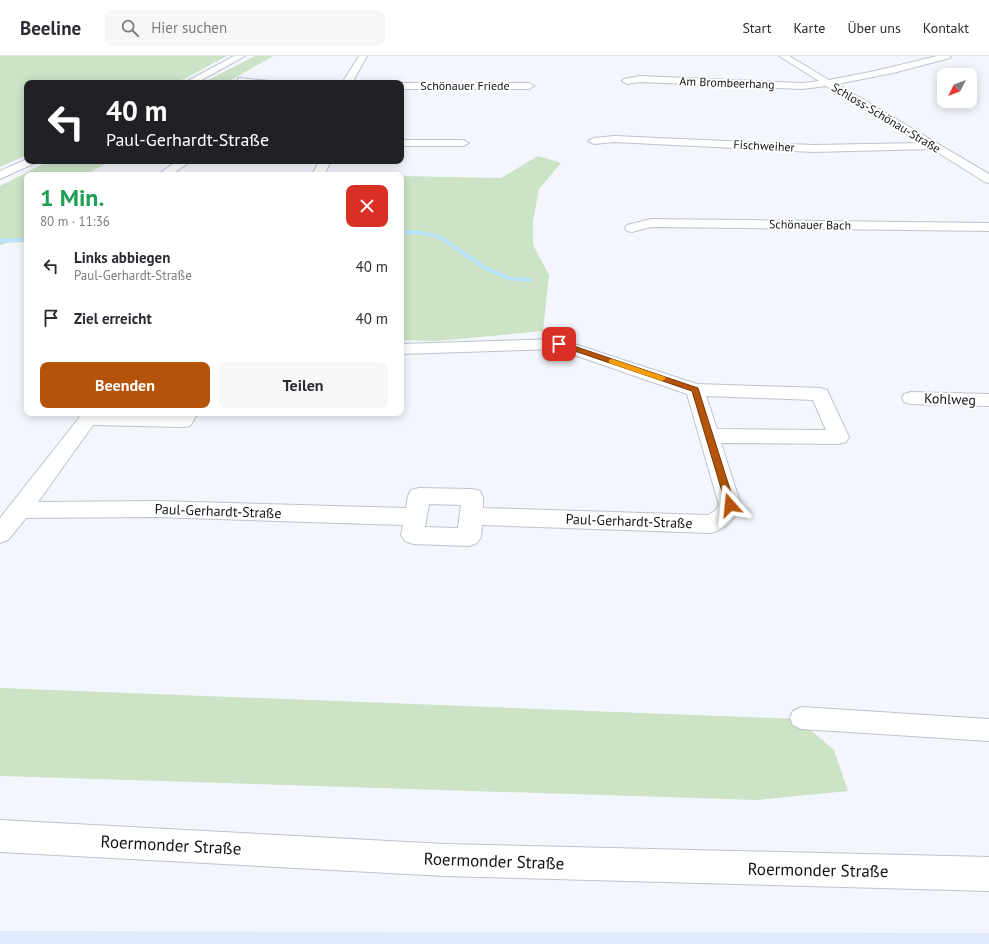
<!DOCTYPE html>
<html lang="de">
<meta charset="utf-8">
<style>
:root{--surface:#fff;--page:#f7f7f7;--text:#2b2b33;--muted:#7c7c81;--line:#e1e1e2;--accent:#b45309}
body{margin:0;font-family:"PT Sans",sans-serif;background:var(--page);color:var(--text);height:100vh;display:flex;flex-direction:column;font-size:15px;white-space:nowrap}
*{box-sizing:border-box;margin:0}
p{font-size:13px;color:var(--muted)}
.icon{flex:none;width:22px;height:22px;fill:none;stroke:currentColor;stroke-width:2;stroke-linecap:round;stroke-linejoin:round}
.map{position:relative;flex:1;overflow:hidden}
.sheet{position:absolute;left:24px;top:116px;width:380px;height:244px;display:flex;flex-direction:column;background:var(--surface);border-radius:8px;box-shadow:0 2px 10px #0003}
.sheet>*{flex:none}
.banner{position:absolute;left:24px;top:24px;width:380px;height:84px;border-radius:8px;box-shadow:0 2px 10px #0003;background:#202124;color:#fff;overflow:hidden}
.needle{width:26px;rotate:228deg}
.buttons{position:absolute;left:937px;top:12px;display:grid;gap:8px}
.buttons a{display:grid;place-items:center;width:40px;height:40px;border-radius:8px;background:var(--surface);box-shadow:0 2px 10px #0003;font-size:20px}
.pin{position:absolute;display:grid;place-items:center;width:34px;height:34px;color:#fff;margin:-17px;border-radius:8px;box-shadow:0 2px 6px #0006}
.me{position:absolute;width:44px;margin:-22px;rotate:342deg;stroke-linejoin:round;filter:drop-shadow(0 0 3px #0008)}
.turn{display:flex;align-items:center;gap:14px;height:84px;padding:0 16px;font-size:18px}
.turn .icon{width:52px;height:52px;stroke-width:2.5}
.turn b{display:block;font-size:28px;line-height:34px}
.round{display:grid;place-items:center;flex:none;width:42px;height:42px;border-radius:8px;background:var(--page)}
.overview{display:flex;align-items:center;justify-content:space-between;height:68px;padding:0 16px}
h1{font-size:24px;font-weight:600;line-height:30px;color:#1e9e55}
.primary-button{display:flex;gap:8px;margin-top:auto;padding:8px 16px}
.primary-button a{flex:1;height:46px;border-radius:8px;background:var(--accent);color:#fff;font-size:16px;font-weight:600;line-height:46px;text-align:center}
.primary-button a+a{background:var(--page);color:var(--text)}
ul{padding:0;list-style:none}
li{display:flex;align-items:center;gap:12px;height:52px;padding:0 16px}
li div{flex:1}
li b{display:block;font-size:15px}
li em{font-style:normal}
header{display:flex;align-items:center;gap:24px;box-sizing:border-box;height:56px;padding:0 20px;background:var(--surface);border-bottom:1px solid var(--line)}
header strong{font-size:19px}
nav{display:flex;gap:22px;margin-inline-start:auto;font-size:14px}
.search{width:280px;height:36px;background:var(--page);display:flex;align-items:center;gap:10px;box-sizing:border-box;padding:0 14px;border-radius:8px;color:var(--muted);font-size:15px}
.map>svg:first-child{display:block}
.built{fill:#e0eafc}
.green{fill:#cce3c6}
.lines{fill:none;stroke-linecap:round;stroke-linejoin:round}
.stream{fill:#bae4fd;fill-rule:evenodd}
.lane-casing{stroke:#bdc4ce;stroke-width:2}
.street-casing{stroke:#bdc4ce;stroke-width:2}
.secondary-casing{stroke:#bdc4ce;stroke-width:2}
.primary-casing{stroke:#bdc4ce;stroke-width:2}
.lane{fill:#fff;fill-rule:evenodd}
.street{fill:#fff;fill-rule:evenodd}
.secondary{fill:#fff;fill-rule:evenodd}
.primary{fill:#fff;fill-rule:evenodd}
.route{fill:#b45309;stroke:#753606}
.slow{fill:#f59e0b}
.labels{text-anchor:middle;stroke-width:4;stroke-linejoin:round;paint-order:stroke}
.far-street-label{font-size:12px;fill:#111316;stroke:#fff}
.street-label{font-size:14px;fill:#111316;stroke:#fff}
.near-street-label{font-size:17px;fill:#111316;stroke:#fff}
</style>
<header>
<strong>Beeline</strong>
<div class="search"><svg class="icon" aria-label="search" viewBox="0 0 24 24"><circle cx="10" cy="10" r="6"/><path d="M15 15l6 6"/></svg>Hier suchen</div>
<nav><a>Start</a><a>Karte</a><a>Über uns</a><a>Kontakt</a></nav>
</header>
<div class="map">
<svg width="989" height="888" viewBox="0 0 989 888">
<rect width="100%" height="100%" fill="#f3f7fd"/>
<path class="built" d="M0,875l989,2v11h-989z"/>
<g class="green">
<path d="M0,0h227l-51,27h-149v72l-27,12z"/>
<path d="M255,0h18l-47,27h-24z"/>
<path d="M538,100l23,7 -22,26 -6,32v24l16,30 -6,56 -105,10 -37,-1v-164l100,2z"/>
<path d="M49,105h61l-24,14h-59v67l-20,1 -7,2v-59z"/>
<path d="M0,632l798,31 36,31 14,41 -90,9 -758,-24z"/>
</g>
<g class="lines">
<g class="stream">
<path d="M416,174l26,6 45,31 24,10 19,1 3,2 -3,2 -22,-2 -25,-11 -45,-31 -22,-4 -15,1v-4z"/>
<path d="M27,181v4l-27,2v-4z"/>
</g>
<defs>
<g id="lane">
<path d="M238,22l32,3 4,2 -33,-1h-3z"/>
<path d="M801,651l188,12v22l-188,-12 -8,-4 -3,-7 3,-7z"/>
</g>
<g id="street">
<path d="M359,0h8l-15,27h-10z"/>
<path d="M779,0h10l40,24 46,-9 62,-15h14l-1,2 -57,15 -56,11 152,90v9l-4,-1 -53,-33 -119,3 -199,-10 -20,2 -6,-3 6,-3 20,-2 199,9 108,-2 -95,-57 -24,3 -162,-7 -13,2 -5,-3 2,-2 16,-3 162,7 17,-2z"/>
<path d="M401,27h128l5,3 -5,3h-128z"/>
<path d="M401,84h62l6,3 -6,3h-62z"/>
<path d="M177,105h14l-20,14h-14z"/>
<path d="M319,105h12l-7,14h-12z"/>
<path d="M651,163l338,4v8l-338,-4 -19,5 -5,-1 -2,-3 2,-3z"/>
<path d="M559,283l138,45 123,4 7,2 22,47 -3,5 -7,2 -118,-1 20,62c-9,16 -12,22 -30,28l-229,-8 -1,12 -4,6 -8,3 -56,-2 -8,-3 -4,-6 2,-10 -247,-8 -130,1 -18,22 -8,3v-25l79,-100 1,-5 97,1 1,-1h20l-8,13 -7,1 -90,-2 -55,77 118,-1 250,7 2,-12 3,-6 8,-2 53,1 8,2 3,6v11l225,7 7,-4 4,-6 -32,-111 -130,-45 -156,5v-10zM706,340l107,4 13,30 -109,-1zM429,448l32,1 -3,23 -33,-1z"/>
<path d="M911,336l78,2v12l-78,-2 -7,-2 -2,-4 2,-4z"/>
</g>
<path id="secondary" d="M0,764l444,24 545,13v34l-545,-15 -444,-24z"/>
<g id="primary">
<path d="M234,0h11l-49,27h-12z"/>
<path d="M27,103v2h10l-2,2 -35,16v-8z"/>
</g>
</defs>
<use href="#lane" class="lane-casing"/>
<use href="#street" class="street-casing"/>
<use href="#secondary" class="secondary-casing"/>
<use href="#primary" class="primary-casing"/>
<use href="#lane" class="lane"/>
<use href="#street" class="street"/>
<use href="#secondary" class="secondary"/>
<use href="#primary" class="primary"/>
</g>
<path class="route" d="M559,285l139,47 37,117 -2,3 -3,1 -4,-4 -34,-114 -135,-46 -1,-1z"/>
<path class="slow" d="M612,303l53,18 1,1 -4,3 -3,-1 -50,-17v-3z"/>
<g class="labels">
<g class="far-street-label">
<text transform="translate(727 27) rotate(2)" y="4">Am Brombeerhang</text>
<text x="465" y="34">Schönauer Friede</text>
<text transform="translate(886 62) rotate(31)" y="4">Schloss-Schönau-Straße</text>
<text transform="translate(764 90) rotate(3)" y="4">Fischweiher</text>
<text transform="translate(810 169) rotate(1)" y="4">Schönauer Bach</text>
</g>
<g class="street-label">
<text transform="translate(950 343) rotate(2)" y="5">Kohlweg</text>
<text transform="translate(218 455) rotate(2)" y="5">Paul-Gerhardt-Straße</text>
<text transform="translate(629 465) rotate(2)" y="5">Paul-Gerhardt-Straße</text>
</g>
<g class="near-street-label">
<text transform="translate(171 789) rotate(3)" y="6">Roermonder Straße</text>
<text transform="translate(494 805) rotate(2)" y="6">Roermonder Straße</text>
<text transform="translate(818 814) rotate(1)" y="6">Roermonder Straße</text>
</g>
</g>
</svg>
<div class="buttons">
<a><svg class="needle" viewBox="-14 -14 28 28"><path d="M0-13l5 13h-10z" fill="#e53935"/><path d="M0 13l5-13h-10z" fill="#7c7c81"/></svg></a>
</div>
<div class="pin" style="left:559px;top:288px;background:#d93025"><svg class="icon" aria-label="arrive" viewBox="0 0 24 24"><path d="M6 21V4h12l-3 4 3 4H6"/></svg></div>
<svg class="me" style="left:730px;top:449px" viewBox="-20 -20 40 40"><path d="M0-17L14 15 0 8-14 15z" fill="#b45309" stroke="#fff" stroke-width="4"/></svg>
<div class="banner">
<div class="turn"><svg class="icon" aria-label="left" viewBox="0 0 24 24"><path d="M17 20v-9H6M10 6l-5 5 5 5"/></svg><div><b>40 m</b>Paul-Gerhardt-Straße</div></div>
</div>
<section class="sheet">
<div class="overview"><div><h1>1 Min.</h1><p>80 m · 11:36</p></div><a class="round" style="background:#d93025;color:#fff"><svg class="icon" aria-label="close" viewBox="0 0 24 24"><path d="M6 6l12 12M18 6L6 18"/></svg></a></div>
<ul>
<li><svg class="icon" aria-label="left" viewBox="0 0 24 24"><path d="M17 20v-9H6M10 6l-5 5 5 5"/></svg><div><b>Links abbiegen</b><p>Paul-Gerhardt-Straße</p></div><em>40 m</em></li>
<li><svg class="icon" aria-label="arrive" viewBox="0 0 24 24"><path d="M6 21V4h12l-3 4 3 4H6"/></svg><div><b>Ziel erreicht</b></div><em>40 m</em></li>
</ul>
<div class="primary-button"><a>Beenden</a><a>Teilen</a></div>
</section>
</div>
